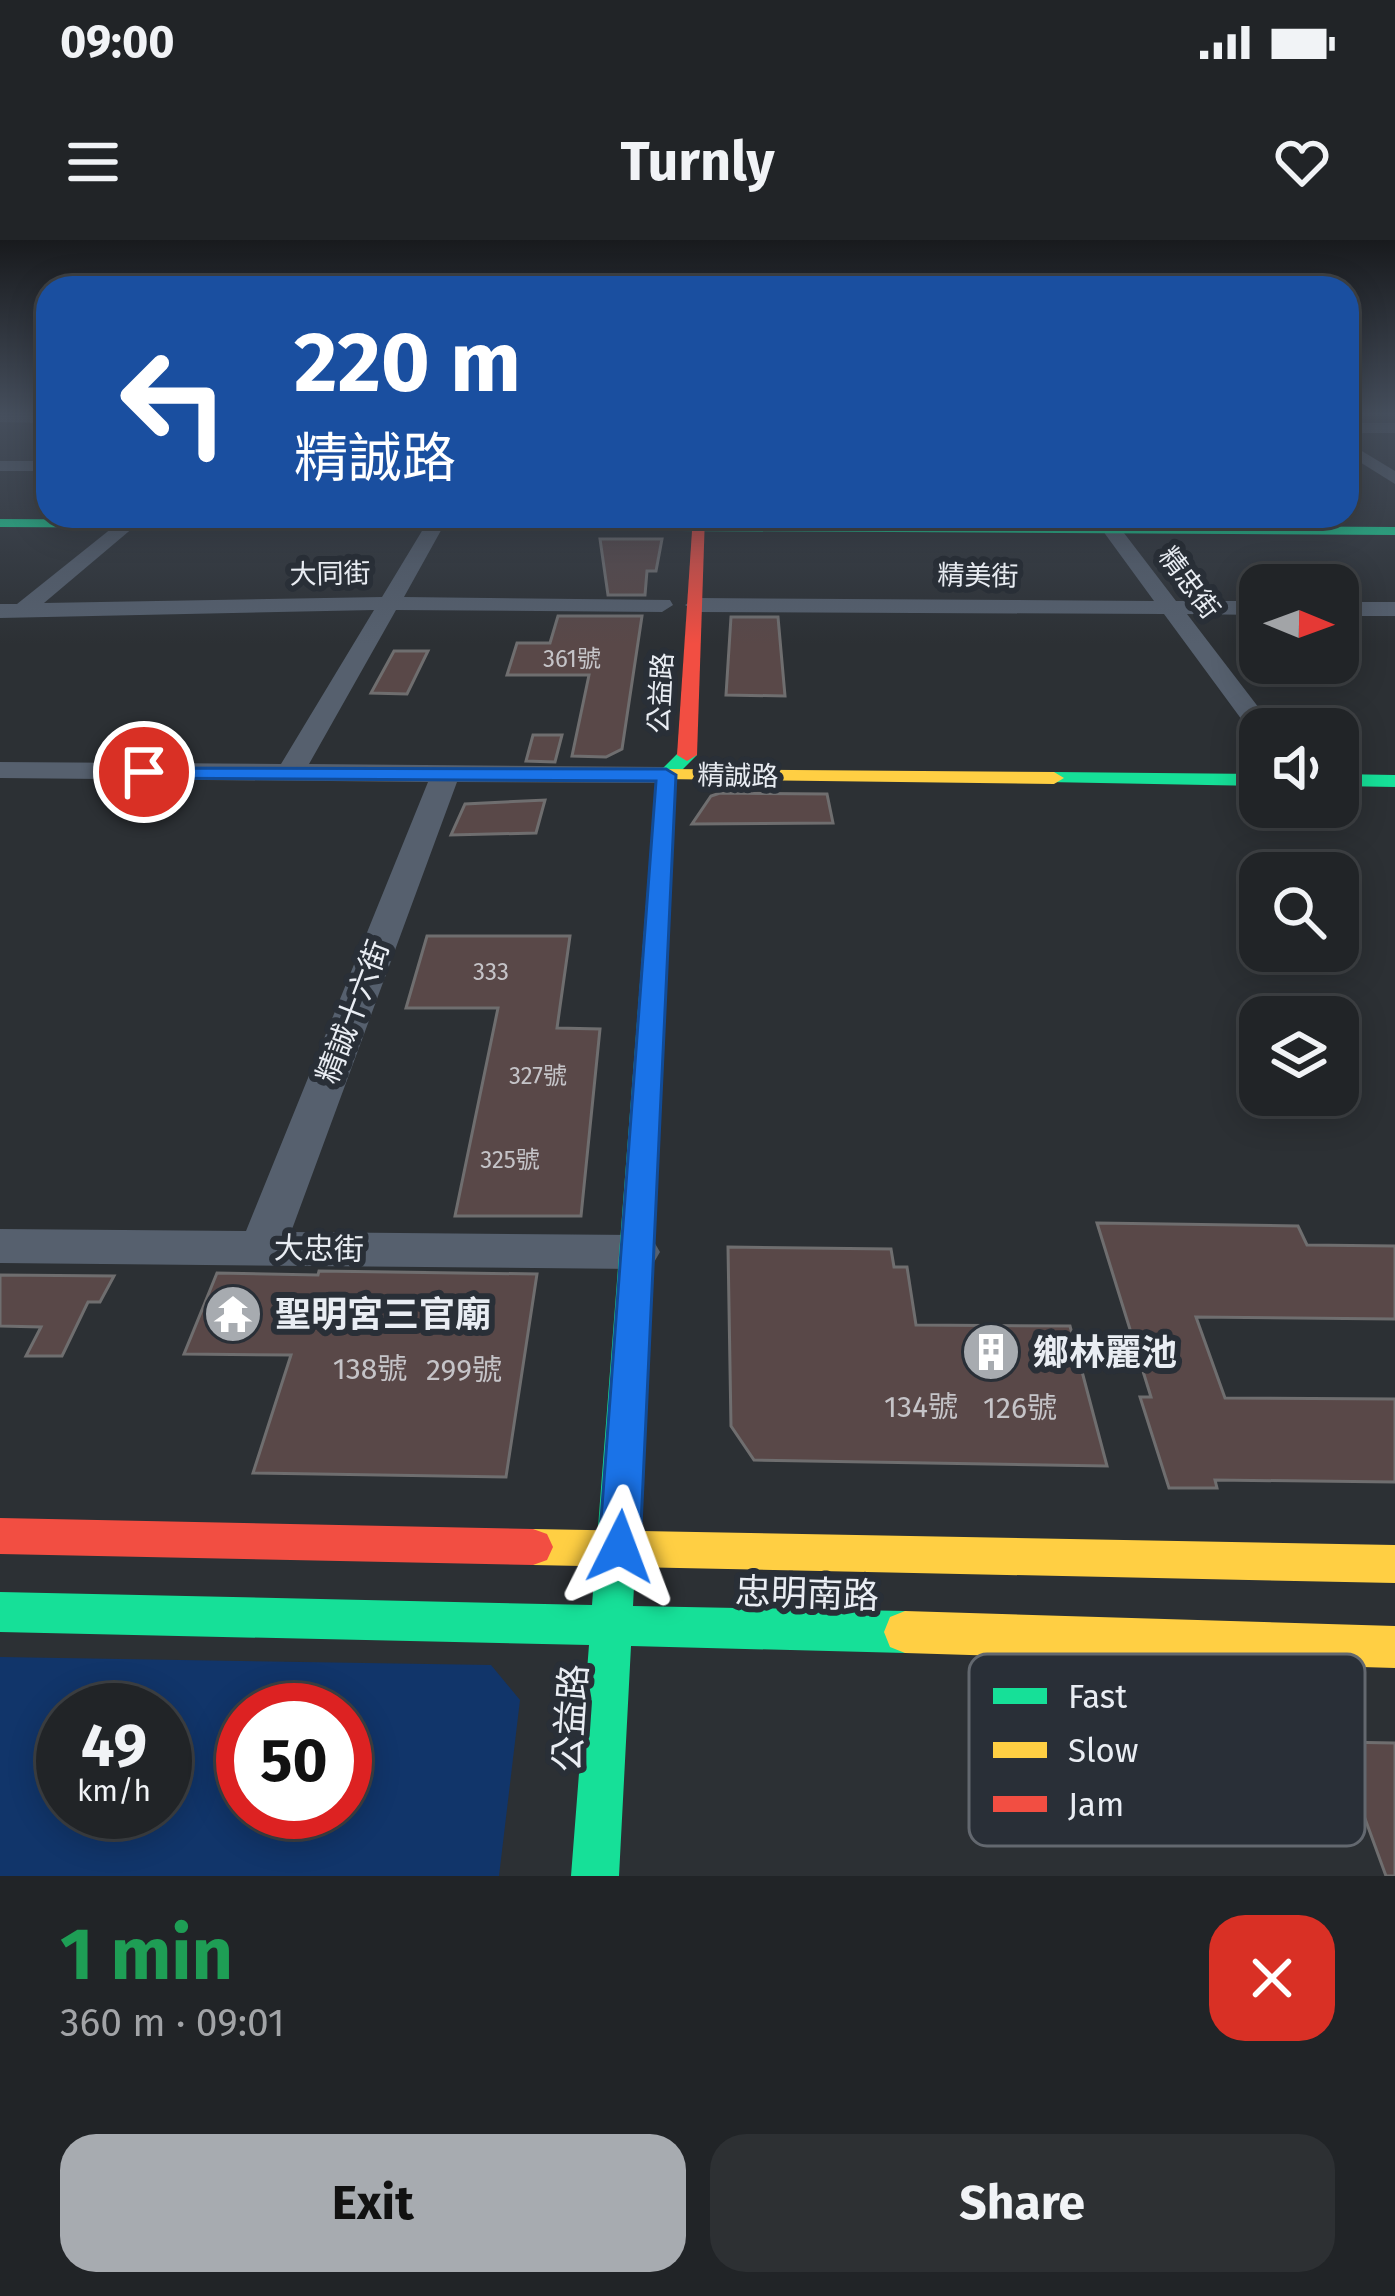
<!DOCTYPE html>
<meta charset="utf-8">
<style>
:root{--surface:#212427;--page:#2d3033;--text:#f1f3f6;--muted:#a2a4a7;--line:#3e4144;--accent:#a7abb0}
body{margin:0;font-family:"Fira Sans","Noto Sans TC",sans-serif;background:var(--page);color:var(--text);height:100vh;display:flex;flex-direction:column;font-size:45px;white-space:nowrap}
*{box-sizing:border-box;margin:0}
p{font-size:39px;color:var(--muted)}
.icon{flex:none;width:66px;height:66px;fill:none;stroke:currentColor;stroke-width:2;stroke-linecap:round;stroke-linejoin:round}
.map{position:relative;height:1636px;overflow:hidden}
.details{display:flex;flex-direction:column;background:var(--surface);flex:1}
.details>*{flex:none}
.top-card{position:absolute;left:36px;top:36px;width:1323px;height:252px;border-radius:36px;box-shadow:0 6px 30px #0003,0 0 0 3px var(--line);background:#1a4fa0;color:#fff;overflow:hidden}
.needle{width:78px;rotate:91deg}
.buttons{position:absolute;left:1239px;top:324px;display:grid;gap:24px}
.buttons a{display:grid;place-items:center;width:120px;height:120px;border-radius:24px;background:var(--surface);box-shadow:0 6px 30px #0003,0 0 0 3px var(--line);font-size:60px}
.speed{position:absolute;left:36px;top:1443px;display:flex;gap:24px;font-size:60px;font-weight:700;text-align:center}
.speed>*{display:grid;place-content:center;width:156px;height:156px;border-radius:50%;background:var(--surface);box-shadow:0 6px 30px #0003,0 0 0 3px var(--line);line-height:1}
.speed small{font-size:30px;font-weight:400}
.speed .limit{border:18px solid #d22;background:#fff;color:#111}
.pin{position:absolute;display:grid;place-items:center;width:102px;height:102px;color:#fff;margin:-51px;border:6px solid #fff;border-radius:50%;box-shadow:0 3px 12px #0007}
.me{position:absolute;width:132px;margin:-66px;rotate:3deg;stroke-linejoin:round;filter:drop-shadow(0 0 9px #0008)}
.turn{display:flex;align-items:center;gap:42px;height:252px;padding:0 60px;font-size:54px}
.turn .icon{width:156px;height:156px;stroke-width:2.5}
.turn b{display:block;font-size:84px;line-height:102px}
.round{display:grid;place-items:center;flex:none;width:126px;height:126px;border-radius:36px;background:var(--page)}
.head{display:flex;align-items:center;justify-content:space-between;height:204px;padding:0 60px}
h1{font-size:72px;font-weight:700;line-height:90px;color:#1e9e55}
.cta{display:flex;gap:24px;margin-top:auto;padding:24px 60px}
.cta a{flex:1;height:138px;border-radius:36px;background:var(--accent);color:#111;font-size:48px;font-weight:700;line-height:138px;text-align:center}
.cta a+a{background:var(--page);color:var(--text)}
.status{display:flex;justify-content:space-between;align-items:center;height:84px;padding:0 60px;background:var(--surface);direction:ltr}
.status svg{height:33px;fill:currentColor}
header{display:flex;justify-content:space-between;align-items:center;height:156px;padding:0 60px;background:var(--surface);font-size:54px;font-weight:700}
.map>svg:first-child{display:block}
.green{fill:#11356a;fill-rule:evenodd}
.building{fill:#594848;stroke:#6f6e6f;stroke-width:3}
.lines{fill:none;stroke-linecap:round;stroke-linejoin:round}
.street{fill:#56606e;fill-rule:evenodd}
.fast{fill:#16e098;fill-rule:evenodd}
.slow{fill:#ffcf43;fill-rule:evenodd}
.jam{fill:#f24e42;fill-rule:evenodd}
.route{fill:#1a73e8;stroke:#114b97;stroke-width:3}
.labels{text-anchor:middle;stroke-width:12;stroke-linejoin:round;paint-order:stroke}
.number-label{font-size:24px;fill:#c5c4c8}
.far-street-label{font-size:27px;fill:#e9edf3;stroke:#292f37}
.street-label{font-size:30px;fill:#e9edf3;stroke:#292f37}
.near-number-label{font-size:30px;fill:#c5c4c8}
.near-poi-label{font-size:36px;font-weight:bold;fill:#e9edf3;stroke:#292f37;text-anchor:start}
.near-street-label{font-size:36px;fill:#e9edf3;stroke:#292f37}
.key{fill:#292f37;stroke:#63686f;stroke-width:3}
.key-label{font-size:33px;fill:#e9edf3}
</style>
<div class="status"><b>09:00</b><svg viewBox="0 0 49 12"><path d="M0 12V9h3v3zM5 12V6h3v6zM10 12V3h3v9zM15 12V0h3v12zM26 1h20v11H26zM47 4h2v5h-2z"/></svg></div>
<header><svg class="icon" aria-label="menu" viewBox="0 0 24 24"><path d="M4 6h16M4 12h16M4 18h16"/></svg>Turnly<svg class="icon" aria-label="heart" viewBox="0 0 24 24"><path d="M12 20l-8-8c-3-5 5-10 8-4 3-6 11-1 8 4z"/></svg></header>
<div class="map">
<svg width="1395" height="1636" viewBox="0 0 1395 1636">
<rect width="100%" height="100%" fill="#2c3034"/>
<path class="green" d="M0,1417l491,8 29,35 -21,176h-499zM63,1470h102v102h-102zM243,1470h102v102h-102z"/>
<g class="building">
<path d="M600,299h62l-6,32h-9l-2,24h-37z"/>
<path d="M558,376h84l-20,133 -16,8 -34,-1 17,-81h-82l10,-32h33z"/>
<path d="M731,377h47l7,79 -59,-1z"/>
<path d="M394,411h34l-21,43 -36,-1z"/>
<path d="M533,495h29l-7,27 -29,-1z"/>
<path d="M720,553l107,1 6,29 -141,1 19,-28z"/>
<path d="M545,560l-9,33 -85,2 14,-31z"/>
<path d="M427,696h143l-13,92 43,1 -19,187h-126l43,-208h-92z"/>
<path d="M1097,983l201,3 9,19 88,1v73l-199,-2 29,81 170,1v83l-180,-2 2,8h-48l-29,-91h11z"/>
<path d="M728,1007l163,2 3,18h13l9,58 154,1 37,140 -353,-6 -23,-34z"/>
<path d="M319,1031l218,3 -31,203 -253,-4 38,-118 -107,-1 33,-81 101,2z"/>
<path d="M0,1035l114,1 -14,26h-12l-26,54h-36l15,-29 -41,-1z"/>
<path d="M1337,1502l58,1v133h-9z"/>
</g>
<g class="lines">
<g class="street">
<path d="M0,175h48v8l-48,-1z"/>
<rect x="1347" y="183" width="48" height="10"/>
<path d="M1347,202l48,29v13l-48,-30z"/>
<rect x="0" y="221" width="48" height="10"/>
<path d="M127,276h20l-103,87 338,-6 49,-81h18l-45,81 266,3 3,5 -11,7 -266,-2 -87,154 357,3 14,8 -14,8 -209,-1 -166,450 346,3 16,5 7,12 -7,12 -16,5 -637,-6v-34l246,2 182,-449 -428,-4v-16l281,2 93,-154 -374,8v-14h17z"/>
<path d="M1092,276h19l65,85h84v14l-73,-1 88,115h-15v7l-7,-1 -89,-121 -468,-2 -11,-7 11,-7 458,3z"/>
<rect x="1338" y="362" width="57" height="14"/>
</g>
<g class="fast">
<path d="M0,279l1395,8v8l-1395,-8z"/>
<path d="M680,511l17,4 -21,21 -43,830 272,5 15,6 6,15 -6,15 -15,6 -274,-7 -12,230h-48l18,-231 -589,-13v-40l592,13 64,-830z"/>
<path d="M1054,532l206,2v12l-213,-4 -3,-4z"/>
<path d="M1338,534l57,1v12l-57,-1z"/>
</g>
<g class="slow">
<path d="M666,529l388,3 10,6 -10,6 -395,-5v-8z"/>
<path d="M533,1289l862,16v38l-862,-18 -14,-5 -6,-13 6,-13z"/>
<path d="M905,1371l490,15v42l-490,-15 -15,-6 -6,-15 6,-15z"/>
</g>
<g class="jam">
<path d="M693,276h12l-8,239 -10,6 -10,-6z"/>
<path d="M0,1278l533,11 14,5 6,13 -6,13 -14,5 -533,-11z"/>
</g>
</g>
<linearGradient id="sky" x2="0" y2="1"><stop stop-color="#181a1d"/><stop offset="0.43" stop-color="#454e5c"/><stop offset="1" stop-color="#454e5c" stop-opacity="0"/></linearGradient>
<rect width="1395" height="404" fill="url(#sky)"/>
<path class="route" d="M137,528l529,1 10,6 -36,772 -6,13 -14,5 -15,-5 -6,-13 57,-766 -512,-3 -7,-2z"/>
<defs>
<symbol id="temple-disc" viewBox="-11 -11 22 22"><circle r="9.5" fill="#a7abb0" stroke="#292f37"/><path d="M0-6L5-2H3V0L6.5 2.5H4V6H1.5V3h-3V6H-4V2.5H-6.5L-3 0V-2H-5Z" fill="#fff"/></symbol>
<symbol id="building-disc" viewBox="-11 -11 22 22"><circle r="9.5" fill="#a7abb0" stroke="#292f37"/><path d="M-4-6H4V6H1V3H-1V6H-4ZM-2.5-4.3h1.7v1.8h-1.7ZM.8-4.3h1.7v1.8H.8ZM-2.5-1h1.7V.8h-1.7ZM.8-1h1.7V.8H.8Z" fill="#fff"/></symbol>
</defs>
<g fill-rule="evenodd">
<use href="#temple-disc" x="200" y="1041" width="66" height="66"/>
<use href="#building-disc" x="958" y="1079" width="66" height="66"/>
</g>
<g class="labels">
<g class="number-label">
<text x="572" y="427">361號</text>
<text x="491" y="740">333</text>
<text x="538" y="844">327號</text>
<text x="510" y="928">325號</text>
</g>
<g class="far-street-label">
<text transform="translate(330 334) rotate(-1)" y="9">大同街</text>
<text transform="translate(978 336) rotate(1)" y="9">精美街</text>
<text transform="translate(1189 343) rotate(53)" y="9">精忠街</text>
<text transform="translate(661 453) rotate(-87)" y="9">公益路</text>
<text transform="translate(738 536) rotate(1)" y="9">精誠路</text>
</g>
<g class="street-label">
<text transform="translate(353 772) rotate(-69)" y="10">精誠十六街</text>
<text transform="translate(319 1009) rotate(1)" y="10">大忠街</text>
</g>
<g class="near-number-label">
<text x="370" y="1139">138號</text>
<text x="464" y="1140">299號</text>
<text x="921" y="1177">134號</text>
<text x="1020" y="1178">126號</text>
</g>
<g class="near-poi-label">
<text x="275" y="1087">聖明宮三官廟</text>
<text x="1033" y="1125">鄉林麗池</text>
</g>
<g class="near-street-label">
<text transform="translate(807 1353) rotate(2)" y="13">忠明南路</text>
<text transform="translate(570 1478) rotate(-86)" y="13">公益路</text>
</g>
</g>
<rect x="969" y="1414" width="396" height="192" rx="18" class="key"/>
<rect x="993" y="1448" width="54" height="16" fill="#16e098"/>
<rect x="993" y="1502" width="54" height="16" fill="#ffcf43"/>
<rect x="993" y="1556" width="54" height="16" fill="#f24e42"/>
<g class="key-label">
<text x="1068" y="1468">Fast</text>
<text x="1068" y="1522">Slow</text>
<text x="1068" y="1576">Jam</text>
</g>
</svg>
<div class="buttons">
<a><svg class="needle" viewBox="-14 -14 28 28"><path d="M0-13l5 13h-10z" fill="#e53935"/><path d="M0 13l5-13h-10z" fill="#a2a4a7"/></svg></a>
<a><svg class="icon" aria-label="sound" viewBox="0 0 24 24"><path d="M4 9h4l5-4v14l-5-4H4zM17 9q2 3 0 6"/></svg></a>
<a><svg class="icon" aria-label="search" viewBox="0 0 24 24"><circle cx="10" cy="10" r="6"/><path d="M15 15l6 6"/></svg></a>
<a><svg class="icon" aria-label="layers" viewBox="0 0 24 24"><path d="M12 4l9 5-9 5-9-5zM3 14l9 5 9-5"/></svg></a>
</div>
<div class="speed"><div>49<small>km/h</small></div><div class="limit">50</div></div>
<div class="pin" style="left:144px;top:532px;background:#d93025"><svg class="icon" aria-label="arrive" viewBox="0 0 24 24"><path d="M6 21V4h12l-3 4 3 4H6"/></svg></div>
<svg class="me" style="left:620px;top:1307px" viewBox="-20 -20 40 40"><path d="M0-17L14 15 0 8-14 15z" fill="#1a73e8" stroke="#fff" stroke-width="4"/></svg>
<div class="top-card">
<div class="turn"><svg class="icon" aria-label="left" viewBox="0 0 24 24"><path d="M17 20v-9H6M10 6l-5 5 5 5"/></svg><div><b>220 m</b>精誠路</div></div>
</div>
</div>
<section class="details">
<div class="head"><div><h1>1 min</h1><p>360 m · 09:01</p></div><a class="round" style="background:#d93025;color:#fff"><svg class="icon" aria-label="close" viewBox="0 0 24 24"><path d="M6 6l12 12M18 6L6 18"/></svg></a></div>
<div class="cta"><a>Exit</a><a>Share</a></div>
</section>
